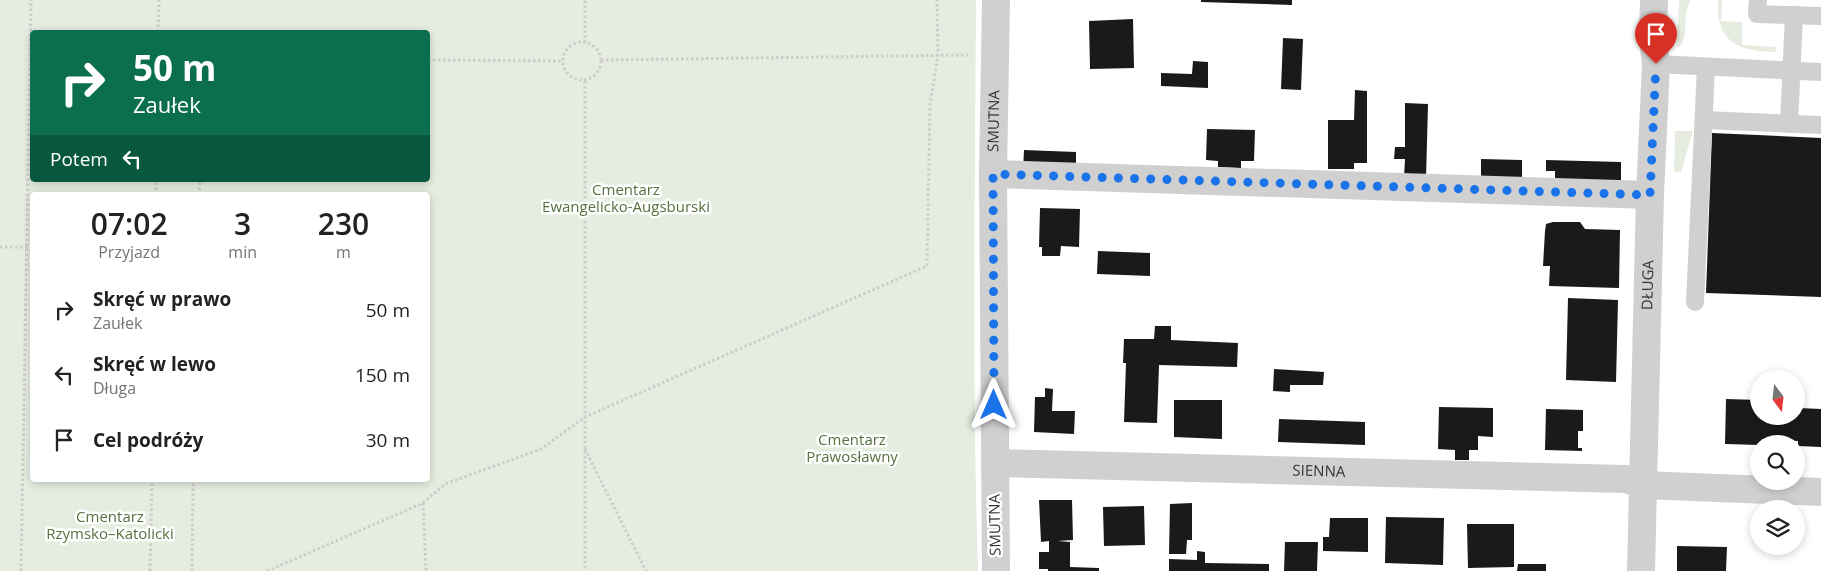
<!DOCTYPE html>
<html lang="pl">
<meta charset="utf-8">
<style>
:root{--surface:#fff;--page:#f6f6f6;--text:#222;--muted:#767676}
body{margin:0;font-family:"Open Sans",sans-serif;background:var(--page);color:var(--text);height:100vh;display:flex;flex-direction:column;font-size:19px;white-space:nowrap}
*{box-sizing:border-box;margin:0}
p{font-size:16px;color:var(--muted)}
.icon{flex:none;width:28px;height:28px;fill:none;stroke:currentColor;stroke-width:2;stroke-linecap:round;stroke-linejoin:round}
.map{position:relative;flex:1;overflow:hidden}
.panel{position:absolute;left:30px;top:192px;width:400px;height:290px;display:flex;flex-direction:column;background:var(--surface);border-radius:5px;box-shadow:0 2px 8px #0003}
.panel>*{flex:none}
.guide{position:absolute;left:30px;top:30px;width:400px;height:152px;border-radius:5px;box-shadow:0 2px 8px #0003;background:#0b6e4f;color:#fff;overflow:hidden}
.needle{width:32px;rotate:165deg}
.controls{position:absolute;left:1750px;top:370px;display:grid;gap:10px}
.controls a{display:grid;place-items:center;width:55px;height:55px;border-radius:50%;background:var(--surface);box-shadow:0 2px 8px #0003;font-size:25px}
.pin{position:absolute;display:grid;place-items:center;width:42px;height:42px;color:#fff;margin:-51px -21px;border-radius:50% 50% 50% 0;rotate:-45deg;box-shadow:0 0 5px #0007}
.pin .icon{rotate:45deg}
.me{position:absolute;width:55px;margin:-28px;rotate:0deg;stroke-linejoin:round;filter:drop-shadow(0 0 4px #0008)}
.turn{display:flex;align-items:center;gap:18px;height:105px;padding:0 20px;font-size:22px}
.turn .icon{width:65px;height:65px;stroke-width:2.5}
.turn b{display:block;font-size:35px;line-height:42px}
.then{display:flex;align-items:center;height:48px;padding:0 20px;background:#0003;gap:10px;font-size:19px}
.eta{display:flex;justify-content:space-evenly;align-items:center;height:85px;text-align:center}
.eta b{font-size:30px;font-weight:600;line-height:35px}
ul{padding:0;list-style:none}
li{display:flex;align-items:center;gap:15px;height:65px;padding:0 20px}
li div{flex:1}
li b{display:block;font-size:19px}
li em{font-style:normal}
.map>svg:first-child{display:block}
.green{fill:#e6ecdf;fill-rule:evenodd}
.building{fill:#1a1a1a}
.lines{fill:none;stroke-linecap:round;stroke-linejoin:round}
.path{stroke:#cdcdcd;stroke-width:3;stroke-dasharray:2.5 2.5;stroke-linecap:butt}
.service{stroke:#d0d0d0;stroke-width:18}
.minor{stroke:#d0d0d0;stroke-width:28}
.route{stroke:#1a73e8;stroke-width:9;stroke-dasharray:0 16.2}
.labels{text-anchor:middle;stroke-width:5;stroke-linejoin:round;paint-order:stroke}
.street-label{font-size:15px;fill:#333;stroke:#fff}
.park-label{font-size:15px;fill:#56703f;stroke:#fff}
</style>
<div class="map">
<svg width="1821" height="571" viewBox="0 0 1821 571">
<rect width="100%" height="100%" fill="#fff"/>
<g class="green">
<path d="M0,0h976c-1,190 -4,381 2,571h-978zM32,32h396v148h-396zM32,195h396v285h-396z"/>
<path d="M1679,0h12c-10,15 -1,36 -11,46l-3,1z"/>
<path d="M1718,0h4l-1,21 21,1v23l34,2v5c-38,-1 -60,-9 -58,-52z"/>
<path d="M1675,131h18l-12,41h-7z"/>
</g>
<g class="building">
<path d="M1201,0h91v5l-91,-3z"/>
<path d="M1133,19l1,49 -44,1 -1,-48z"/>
<path d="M1283,38l20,1 -2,51 -20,-1z"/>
<path d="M1193,61l15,1v26l-47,-2v-13l31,1z"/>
<path d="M1355,90l12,1v72h-13v6h-26v-49h26z"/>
<path d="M1405,103l23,1 -2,75 -22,-1 1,-19h-11l1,-12h10z"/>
<path d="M1207,129l48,1 -1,31h-13v7l-23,-1v-6l-12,-1z"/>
<path d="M1712,133l109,5v159l-115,-4z"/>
<path d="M1024,150l52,2v21l-53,-2z"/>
<path d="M1481,159l41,1v23l-41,-1z"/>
<path d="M1546,160l75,2v26l-66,-1v-16h-9z"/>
<path d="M1040,208l40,1 -1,38 -18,-1 -1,10h-18v-9h-3z"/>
<path d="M1553,222h27l5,7 35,1 -1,58 -70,-2 1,-20h-7l2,-35 1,-7z"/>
<path d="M1098,251l52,2v23l-53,-2z"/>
<path d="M1568,298l50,2 -2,82 -50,-2z"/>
<path d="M1155,326h16v14l67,3 -1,24 -78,-2 -2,58 -33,-1 2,-59h-3l1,-24h30z"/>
<path d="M1274,369l50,3 -1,13h-33v7l-17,-1z"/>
<path d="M1045,388l8,1 -1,22h23l-1,23 -40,-2 1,-35h10z"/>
<path d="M1726,399l33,1v16h37v-14h4l-1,6 22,1v38l-23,-1v-5l-36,-2v5h-3v1l-34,-1z"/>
<path d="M1174,400h48v39l-48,-2z"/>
<path d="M1439,407l54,1v29l-15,-1v14h-9v10h-14v-10l-17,-1z"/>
<path d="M1546,409l37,1v21h-5v17h4v3l-37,-1z"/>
<path d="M1279,419l86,3v23l-87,-3z"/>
<path d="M1039,500h33l1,40 -15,1 12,1v25l29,1v3h-51v-2h-9v-17h10v-11l-8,1z"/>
<path d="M1192,503v37h-5l-1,14h-17l1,-50z"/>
<path d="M1144,506l1,39 -41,1 -1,-39z"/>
<path d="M1386,517l58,1 -1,47 -58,-2z"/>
<path d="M1330,518h38v34l-45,-1v-14h6z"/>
<path d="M1467,524h47v43l-46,1z"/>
<path d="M1285,542h33l-1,29h-33z"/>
<path d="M1677,546l50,1 -1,24h-49z"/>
<path d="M1197,551l8,1v11l64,1v7h-100v-12l28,1z"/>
<path d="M1518,564h28v7h-29z"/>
</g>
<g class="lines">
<g class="path">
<path d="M158,32l1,-32"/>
<circle cx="582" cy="61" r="19"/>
<path d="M585,43v-43"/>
<path d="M428,60l135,1"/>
<path d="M601,60l367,-5"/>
<path d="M585,81v490"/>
<path d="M156,195v-15"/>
<path d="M199,195l1,-15"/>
<path d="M0,247h32"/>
<path d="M585,449l61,122"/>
<path d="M423,503l3,68"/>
<path d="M21,571l10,-571"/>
<path d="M150,571l2,-91"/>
<path d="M192,571l1,-91"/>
<path d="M267,571l156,-68 22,-19 96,-35 44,-32 342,-151 3,-161 8,-50 -1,-55"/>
</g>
<g class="service">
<path d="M1758,0l-1,14 64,2"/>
<path d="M1656,64l165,8"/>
<path d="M1704,120l117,5"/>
<path d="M1789,124l5,-109"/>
<path d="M1695,302l11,-235"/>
</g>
<g class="minor">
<path d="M993,174l657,21"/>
<path id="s1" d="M995,463l631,16 17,6 178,7"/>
<path id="s2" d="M996,571l-3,-397 3,-174"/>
<path id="s3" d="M1641,571l9,-376 6,-131 -3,-26 1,-38"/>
</g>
</g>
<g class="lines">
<path class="route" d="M994,405l-1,-231 657,21 6,-131"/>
</g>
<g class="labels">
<g class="street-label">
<text dy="5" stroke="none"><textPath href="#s2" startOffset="450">SMUTNA</textPath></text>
<text dy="5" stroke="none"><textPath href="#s3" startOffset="286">DŁUGA</textPath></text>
<text dy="5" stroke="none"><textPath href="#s1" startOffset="324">SIENNA</textPath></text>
<text transform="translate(995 525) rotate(-91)" y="5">SMUTNA</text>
</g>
<g class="park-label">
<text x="626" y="195">Cmentarz<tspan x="626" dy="17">Ewangelicko-Augsburski</tspan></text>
<text x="852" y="445">Cmentarz<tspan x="852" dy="17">Prawosławny</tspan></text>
<text x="110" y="522">Cmentarz<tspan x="110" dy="17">Rzymsko–Katolicki</tspan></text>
</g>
</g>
</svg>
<div class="controls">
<a><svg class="needle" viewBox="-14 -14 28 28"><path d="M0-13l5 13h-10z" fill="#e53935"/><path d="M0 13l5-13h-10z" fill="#767676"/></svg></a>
<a><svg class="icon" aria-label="search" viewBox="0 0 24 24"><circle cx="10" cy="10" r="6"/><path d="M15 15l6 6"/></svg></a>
<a><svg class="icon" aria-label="layers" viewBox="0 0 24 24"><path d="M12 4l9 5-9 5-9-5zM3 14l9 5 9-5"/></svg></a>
</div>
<div class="pin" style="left:1656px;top:64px;background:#d93025"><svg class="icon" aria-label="arrive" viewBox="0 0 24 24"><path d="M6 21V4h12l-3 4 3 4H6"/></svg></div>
<svg class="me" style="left:994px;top:405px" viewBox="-20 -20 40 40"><path d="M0-17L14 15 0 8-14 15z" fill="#1a73e8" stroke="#fff" stroke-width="4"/></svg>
<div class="guide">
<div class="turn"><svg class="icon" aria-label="right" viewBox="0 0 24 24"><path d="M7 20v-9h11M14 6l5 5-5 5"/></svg><div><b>50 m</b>Zaułek</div></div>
<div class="then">Potem<svg class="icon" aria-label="left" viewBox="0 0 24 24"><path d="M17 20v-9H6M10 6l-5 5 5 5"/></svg></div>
</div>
<section class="panel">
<div class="eta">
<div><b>07:02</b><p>Przyjazd</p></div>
<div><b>3</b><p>min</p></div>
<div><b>230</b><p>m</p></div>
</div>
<ul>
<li><svg class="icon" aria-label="right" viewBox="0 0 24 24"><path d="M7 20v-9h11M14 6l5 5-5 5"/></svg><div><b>Skręć w prawo</b><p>Zaułek</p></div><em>50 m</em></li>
<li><svg class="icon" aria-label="left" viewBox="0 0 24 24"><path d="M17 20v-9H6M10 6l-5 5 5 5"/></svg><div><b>Skręć w lewo</b><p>Długa</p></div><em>150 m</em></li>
<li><svg class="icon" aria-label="arrive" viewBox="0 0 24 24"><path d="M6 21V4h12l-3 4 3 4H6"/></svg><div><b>Cel podróży</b></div><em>30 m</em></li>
</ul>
</section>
</div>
